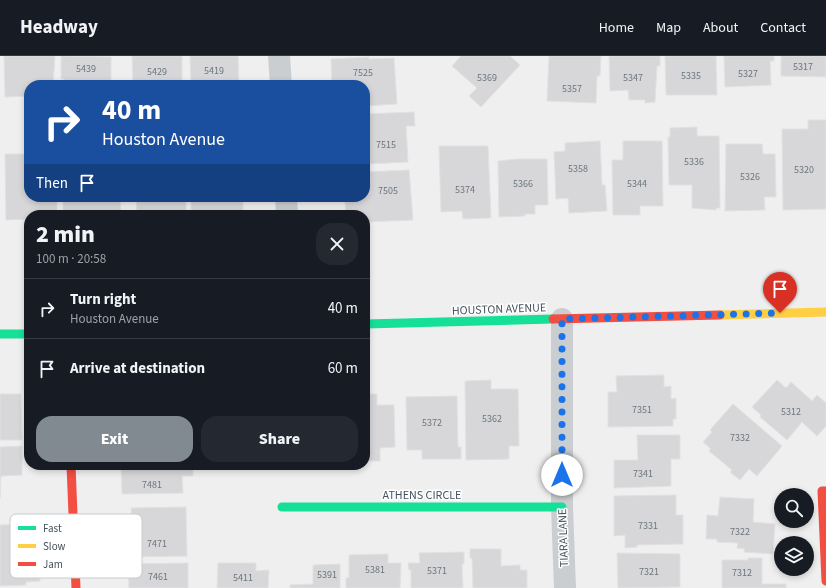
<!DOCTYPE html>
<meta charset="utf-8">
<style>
:root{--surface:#171b24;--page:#242831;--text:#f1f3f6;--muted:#9ea1a6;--line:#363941;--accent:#818a90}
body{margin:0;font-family:"Source Sans 3",sans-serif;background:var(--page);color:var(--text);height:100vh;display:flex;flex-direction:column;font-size:15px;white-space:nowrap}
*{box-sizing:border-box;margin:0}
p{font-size:13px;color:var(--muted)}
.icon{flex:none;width:22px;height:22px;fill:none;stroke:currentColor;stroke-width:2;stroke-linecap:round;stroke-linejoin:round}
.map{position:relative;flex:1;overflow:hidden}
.side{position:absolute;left:24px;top:154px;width:346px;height:260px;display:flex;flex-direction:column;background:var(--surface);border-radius:16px;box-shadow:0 2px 6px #0003}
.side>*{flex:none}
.top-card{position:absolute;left:24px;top:24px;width:346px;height:122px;border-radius:16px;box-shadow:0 2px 6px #0003;background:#1a4fa0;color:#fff;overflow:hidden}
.fabs{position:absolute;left:774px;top:432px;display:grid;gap:8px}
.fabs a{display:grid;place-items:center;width:40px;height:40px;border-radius:50%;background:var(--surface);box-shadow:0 2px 6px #0003;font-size:20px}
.pin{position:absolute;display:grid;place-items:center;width:34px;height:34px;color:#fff;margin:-41px -17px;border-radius:50% 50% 50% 0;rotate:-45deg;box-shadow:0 0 4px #0007}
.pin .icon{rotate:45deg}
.me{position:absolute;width:44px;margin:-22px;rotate:0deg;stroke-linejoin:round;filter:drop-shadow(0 0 3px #0008)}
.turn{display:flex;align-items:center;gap:14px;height:84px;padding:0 12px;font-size:18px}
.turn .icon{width:52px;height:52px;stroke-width:2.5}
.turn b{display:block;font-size:28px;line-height:34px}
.then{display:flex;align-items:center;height:38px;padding:0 12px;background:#0003;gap:8px;font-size:15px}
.round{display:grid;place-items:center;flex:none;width:42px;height:42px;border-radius:16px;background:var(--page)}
.headline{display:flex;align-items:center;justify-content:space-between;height:68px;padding:0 12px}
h1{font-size:24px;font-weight:800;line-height:30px}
.button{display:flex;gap:8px;margin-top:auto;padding:8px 12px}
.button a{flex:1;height:46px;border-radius:16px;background:var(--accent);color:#fff;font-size:16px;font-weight:800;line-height:46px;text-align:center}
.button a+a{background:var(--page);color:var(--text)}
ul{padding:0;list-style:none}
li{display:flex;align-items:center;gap:12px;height:60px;padding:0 12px;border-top:1px solid var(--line)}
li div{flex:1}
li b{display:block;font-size:15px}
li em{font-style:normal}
header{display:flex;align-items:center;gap:24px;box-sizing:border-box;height:56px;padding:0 20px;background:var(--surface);border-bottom:1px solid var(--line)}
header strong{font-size:19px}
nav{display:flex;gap:22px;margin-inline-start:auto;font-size:14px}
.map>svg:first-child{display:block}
.building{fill:#d7d7d9;stroke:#e1e1e2}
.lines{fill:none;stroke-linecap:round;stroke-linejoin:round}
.street{stroke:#caced0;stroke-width:22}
.fast{stroke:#16e098;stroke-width:9}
.slow{stroke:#ffcf43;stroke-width:9}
.jam{stroke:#f24e42;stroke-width:9}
.route{stroke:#1a73e8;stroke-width:7;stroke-dasharray:0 12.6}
.labels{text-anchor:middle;stroke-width:3;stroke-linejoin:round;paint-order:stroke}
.number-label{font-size:10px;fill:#6b767d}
.street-label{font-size:12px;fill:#45535d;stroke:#fff}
.key{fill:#fff;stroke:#c7cbce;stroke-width:1}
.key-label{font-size:11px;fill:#45535d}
</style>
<header>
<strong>Headway</strong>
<nav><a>Home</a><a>Map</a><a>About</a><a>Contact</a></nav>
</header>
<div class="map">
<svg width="826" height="532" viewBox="0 0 826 532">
<rect width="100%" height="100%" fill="#f0efef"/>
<g class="building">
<path d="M4,0h51l-2,29h-24v11l-24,1z"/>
<path d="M61,0l50,1v28h-47v-6h-3z"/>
<path d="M132,0h50v29h-49z"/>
<path d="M190,0h48l1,29h-48z"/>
<path d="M461,0h49l10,9 -39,42 -12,-11 8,-8 -25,-22z"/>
<path d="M549,0h52l-1,20h-3l-1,27 -49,-2z"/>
<path d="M609,0h51v10h-3l-2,36 -10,1v-3h-16l-1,-10 -18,1z"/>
<path d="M665,0h51l1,39h-51z"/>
<path d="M724,0h50v5h-4l1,24 -46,2z"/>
<path d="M781,0h45v21l-45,-1z"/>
<path d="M369,1v2l25,-1 3,46 -32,2v-21h-33l-1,-26z"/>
<path d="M414,56l1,14h-9l2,36 -43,2v-50z"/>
<path d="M808,64h18v89l-43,1 -1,-81h26z"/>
<path d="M697,71v9h22l1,72h-4v2l-24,-2v-23h-23l-1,-48h2v-9z"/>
<path d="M600,85l2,44h3l2,26 -38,2 -1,-15 -12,1 -2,-47 11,-1v-8z"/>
<path d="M623,85h39l1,65h-23v9h-27l-1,-55h11z"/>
<path d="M726,88h36l1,10h12l1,43h-12l1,13 -40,1z"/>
<path d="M439,90h49l3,72 -28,1 -1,-8 -21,1z"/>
<path d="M5,98h24v43h28v18h-28v12l-1,-8 -22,1z"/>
<path d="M517,103h30l1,46h-13v9h-10v2l-26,1 -1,-56z"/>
<path d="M409,114l4,50 -48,2v-7h-19l-1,-14h-7v-4h27v-25z"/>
<path d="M63,141h57l1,17 -58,1z"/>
<path d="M136,141h48l2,1v17h-49z"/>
<path d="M191,141h52v17l-52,1z"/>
<path d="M664,319v12l7,-1v13l5,-1v21h-3v7l-65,1v-35h9l-1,-16z"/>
<path d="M491,324v9h27l1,57h-10v13l-43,1 -1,-79z"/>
<path d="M777,324l9,8 5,-6 21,19 5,-6 9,8v23l-9,10 -15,-14 -15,18 -27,-23 1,-2 -9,-8z"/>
<path d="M0,338h21l1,46h-22z"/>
<path d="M365,338h12v11h17l1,42 -15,1v13h-15z"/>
<path d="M457,340l1,51h3v12h-39v-9h-15l-1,-53z"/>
<path d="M733,348l49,42 -25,30 -8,-7 -9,11 -10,-8 2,-2 -23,-19 2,-2 -8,-7 9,-10 -2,-2z"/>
<path d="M637,379h43v24h-9v27l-57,2v-28h24z"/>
<path d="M22,390v29l-21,1 -1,22v-51z"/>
<path d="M121,409h72v11h-11l1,17 -61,1z"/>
<path d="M676,439v20h7v29l-46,1v2l-12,1v-13l-11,1v-40z"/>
<path d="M720,441l34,2 -1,23 22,2 -2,30 -29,-2 1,-3 -8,-1 1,-5 -21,-1v-3h-11l1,-24 11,1z"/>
<path d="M186,451l1,49 -60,1 -1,-27h10l-1,-6h-3l-1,-16z"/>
<path d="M39,468l1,57 -14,1v3l-26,1v-61z"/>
<path d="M470,493h31v17l19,-1v5h7v18h-54l-1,-30h-2z"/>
<path d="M464,496v12h-2l1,24h-52v-18h-2l-1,-7h12l-1,-10z"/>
<path d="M617,497l63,1v33l-62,1z"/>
<path d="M388,498v9h13l-1,25h-54v-10h3v-23z"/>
<path d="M748,502h14v26h24v4h-64v-28h26z"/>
<path d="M188,507v25h-59l-1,-24z"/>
<path d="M218,507h38v8l13,-1 -1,18h-51z"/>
<path d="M340,508v24h-50v-3l23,-1v-19z"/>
</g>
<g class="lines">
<g class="street">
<path d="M279,0l2,29"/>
<path d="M286,141l1,18"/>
<path d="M562,263v188l3,81"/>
</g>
<g class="fast">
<path d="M365,268l188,-5"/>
<path d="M0,278h29"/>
<path d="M282,451h280"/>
</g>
<path class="slow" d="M720,259l106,-3"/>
<g class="jam">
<path d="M553,263l167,-4"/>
<path d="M71,409l5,123"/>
<path d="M826,435h-4l4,90"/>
</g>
</g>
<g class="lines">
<path class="route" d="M562,419v-156l218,-6"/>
</g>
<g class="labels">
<g class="number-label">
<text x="803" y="14">5317</text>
<text x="86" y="16">5439</text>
<text x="214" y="18">5419</text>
<text x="157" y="19">5429</text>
<text x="363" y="20">7525</text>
<text x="748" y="21">5327</text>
<text x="691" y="23">5335</text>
<text x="487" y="25">5369</text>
<text x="633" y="25">5347</text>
<text x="572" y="36">5357</text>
<text x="386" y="92">7515</text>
<text x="694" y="109">5336</text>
<text x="578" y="116">5358</text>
<text x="804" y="117">5320</text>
<text x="750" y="124">5326</text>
<text x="523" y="131">5366</text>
<text x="637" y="131">5344</text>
<text x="465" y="137">5374</text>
<text x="388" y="138">7505</text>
<text x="642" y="357">7351</text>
<text x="791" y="359">5312</text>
<text x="492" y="366">5362</text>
<text x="432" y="370">5372</text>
<text x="740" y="385">7332</text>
<text x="643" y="421">7341</text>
<text x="152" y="432">7481</text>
<text x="648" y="473">7331</text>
<text x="740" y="479">7322</text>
<text x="157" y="491">7471</text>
<text x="375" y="517">5381</text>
<text x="437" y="518">5371</text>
<text x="649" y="519">7321</text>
<text x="742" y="520">7312</text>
<text x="327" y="522">5391</text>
<text x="158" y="524">7461</text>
<text x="243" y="525">5411</text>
</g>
<g class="street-label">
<text transform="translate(499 253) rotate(-2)" y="4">HOUSTON AVENUE</text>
<text x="422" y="443">ATHENS CIRCLE</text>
<text transform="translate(563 482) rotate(-92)" y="4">TIARA LANE</text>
</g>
</g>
<rect x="10" y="458" width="132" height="64" rx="6" class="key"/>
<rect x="18" y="470" width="18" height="4" fill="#16e098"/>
<rect x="18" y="488" width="18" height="4" fill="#ffcf43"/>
<rect x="18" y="506" width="18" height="4" fill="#f24e42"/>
<g class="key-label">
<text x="43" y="476">Fast</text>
<text x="43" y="494">Slow</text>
<text x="43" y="512">Jam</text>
</g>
</svg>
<div class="fabs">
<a><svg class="icon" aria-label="search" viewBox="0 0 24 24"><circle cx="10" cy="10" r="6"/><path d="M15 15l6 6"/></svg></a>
<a><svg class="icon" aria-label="layers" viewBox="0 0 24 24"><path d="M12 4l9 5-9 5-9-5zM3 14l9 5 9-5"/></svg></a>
</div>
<div class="pin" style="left:780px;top:257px;background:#d93025"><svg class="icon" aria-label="arrive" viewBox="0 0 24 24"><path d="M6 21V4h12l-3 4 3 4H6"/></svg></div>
<svg class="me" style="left:562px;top:419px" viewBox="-20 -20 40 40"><circle r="19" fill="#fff"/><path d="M0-13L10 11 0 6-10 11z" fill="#1a73e8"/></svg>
<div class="top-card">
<div class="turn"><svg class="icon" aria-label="right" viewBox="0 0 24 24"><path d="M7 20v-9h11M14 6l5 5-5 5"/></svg><div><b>40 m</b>Houston Avenue</div></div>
<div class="then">Then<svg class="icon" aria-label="arrive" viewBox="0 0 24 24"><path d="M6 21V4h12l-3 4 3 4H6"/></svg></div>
</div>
<section class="side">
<div class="headline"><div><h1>2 min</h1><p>100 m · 20:58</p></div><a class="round"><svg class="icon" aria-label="close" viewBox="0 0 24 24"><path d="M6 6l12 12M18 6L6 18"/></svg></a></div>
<ul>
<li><svg class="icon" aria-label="right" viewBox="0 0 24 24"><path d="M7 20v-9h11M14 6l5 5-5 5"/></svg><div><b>Turn right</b><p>Houston Avenue</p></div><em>40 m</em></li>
<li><svg class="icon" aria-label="arrive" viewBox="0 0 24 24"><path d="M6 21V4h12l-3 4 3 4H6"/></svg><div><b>Arrive at destination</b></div><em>60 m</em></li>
</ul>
<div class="button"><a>Exit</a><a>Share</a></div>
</section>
</div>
